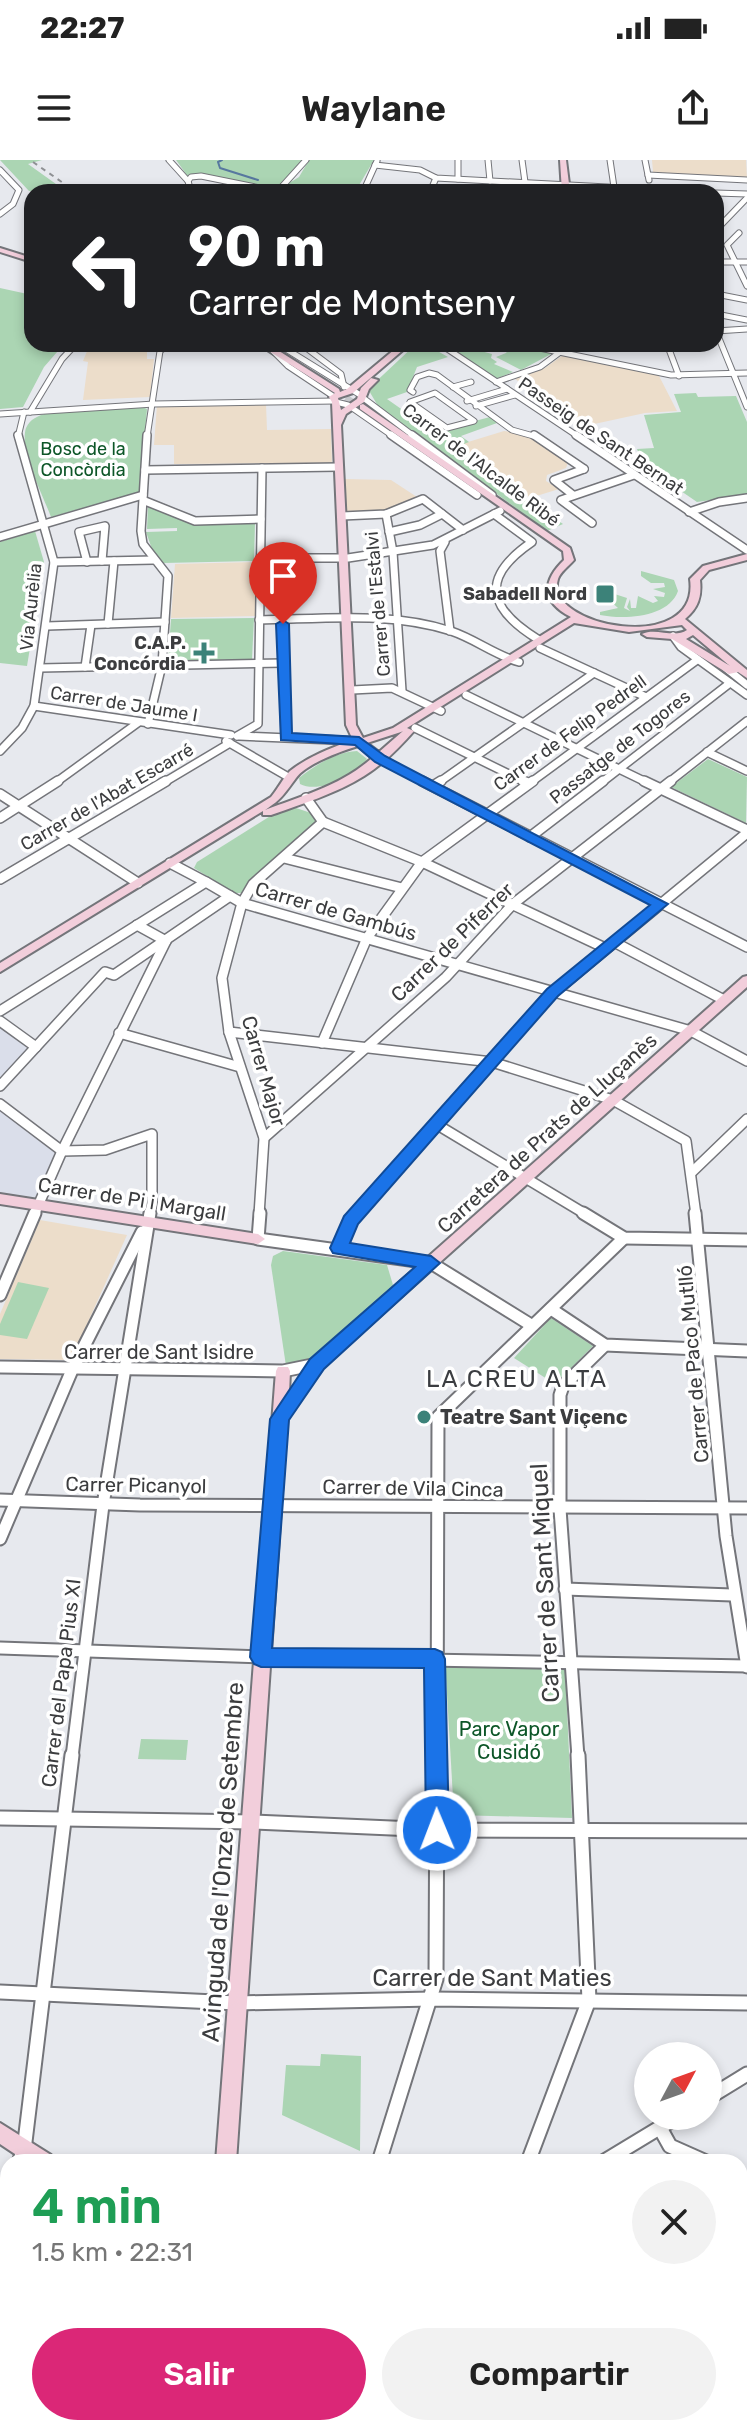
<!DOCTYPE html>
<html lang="es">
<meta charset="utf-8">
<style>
:root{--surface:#fff;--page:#f2f2f2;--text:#222;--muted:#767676;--accent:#db2777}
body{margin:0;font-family:Rubik,sans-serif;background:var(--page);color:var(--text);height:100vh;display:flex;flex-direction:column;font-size:30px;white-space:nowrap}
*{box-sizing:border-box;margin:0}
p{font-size:26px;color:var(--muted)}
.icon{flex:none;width:44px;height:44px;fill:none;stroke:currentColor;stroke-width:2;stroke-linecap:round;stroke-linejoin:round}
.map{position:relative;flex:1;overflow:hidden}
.panel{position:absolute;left:0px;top:1994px;width:748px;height:282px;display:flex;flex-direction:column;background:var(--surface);border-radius:24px 24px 0 0;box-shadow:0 4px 12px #0003}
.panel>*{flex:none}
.top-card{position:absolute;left:24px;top:24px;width:700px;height:168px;border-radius:24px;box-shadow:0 4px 12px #0003;background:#202124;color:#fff;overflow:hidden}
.needle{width:52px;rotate:49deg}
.fabs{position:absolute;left:634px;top:1882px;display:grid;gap:16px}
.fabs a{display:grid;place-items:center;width:88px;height:88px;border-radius:50%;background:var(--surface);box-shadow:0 4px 12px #0003;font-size:40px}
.pin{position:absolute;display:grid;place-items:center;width:68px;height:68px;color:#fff;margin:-82px -34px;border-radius:50% 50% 50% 0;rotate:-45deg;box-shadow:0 0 8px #0007}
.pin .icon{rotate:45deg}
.me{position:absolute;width:88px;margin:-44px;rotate:359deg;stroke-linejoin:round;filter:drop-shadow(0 0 6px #0008)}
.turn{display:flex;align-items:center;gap:28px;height:168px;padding:0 32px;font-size:36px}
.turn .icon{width:104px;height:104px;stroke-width:2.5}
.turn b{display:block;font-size:56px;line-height:68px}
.round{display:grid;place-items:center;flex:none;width:84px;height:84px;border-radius:42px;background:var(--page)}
.head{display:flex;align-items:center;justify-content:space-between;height:136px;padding:0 32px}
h1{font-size:48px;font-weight:600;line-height:60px;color:#1e9e55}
.button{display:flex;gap:16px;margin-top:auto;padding:16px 32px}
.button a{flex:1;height:92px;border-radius:48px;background:var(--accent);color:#fff;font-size:32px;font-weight:600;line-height:92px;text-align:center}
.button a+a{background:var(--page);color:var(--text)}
.status{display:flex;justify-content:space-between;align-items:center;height:56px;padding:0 40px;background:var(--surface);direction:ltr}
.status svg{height:22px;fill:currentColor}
header{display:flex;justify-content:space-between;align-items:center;height:104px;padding:0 32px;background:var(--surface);font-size:36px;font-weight:600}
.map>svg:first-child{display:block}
.built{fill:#dadeea}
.education{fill:#ecddca}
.green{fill:#abd5b3}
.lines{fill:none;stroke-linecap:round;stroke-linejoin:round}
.stream{stroke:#57789f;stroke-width:2}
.secondary-tunnel{stroke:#c5c7cb;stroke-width:8;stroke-dasharray:8 4;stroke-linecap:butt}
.street-far4-casing{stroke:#74757a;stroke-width:7}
.street-far3-casing{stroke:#74757a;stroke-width:10}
.street-far2-casing{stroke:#74757a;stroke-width:12}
.street-far1-casing{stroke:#74757a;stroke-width:15}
.street-casing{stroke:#74757a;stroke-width:17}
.secondary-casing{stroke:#74757a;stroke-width:4}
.street-far4{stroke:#fff;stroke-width:5}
.street-far3{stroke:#fff;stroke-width:7}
.street-far2{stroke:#fff;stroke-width:9}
.street-far1{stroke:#fff;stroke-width:11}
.street{stroke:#fff;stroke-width:13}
.secondary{fill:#f2cedb;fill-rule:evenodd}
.rail{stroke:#8f9194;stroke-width:2;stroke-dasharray:5 5;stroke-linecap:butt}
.route{fill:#1a73e8;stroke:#114b97;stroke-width:2}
.poi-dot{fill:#3c8279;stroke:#fff;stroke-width:3}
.labels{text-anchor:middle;stroke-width:7;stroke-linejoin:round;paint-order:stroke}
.far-street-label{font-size:18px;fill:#3c3d3f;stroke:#fff}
.far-park-label{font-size:18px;fill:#0d5628;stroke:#fff}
.far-poi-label{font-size:18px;font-weight:bold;fill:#3c3d3f;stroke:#fff;text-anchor:end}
.street-label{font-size:20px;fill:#3c3d3f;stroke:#fff}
.poi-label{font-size:20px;font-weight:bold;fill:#3c3d3f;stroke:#fff;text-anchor:start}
.park-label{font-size:20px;fill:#0d5628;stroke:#fff}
.quarter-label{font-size:24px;letter-spacing:2px;fill:#3b3d41;stroke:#fff}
.near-street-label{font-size:24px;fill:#3c3d3f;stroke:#fff}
</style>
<div class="status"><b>22:27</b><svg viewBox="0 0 49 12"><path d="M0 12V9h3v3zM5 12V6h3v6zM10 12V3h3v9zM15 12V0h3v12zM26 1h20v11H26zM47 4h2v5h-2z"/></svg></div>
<header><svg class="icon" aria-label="menu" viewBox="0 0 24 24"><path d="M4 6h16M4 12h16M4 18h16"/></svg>Waylane<svg class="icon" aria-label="share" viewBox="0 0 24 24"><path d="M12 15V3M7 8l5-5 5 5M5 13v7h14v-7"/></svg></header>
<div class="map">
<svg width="747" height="2275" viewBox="0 0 747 2275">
<rect width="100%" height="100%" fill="#e7e9ee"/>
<g class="built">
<path d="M0,859l34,25 -34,40z"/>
<path d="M0,947l56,42 -18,57 -38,-7z"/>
</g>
<g class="education">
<path d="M652,0h94l1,19 -89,-5 -5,-2z"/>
<path d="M90,184h51v8h6v7h7l-4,38 -67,3 5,-38 -5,-1z"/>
<path d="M563,195l95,19 19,37 -32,2 -60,13 -70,-47 30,-11z"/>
<path d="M266,244l1,26 64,-1 1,34 -158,1v-19h-20l3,-40z"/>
<path d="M504,271l26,3 39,26 -3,8 -19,7 -1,6 13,8 -29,9 -75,-52z"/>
<path d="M344,319l47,1 29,19 -35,14 -39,2z"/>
<path d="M255,402v54l-84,2 4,-54z"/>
<path d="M40,1060l87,15 -56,125 -71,-1v-45z"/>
</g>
<g class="green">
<path d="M0,0h42l-14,4 35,25 -34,2z"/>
<path d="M176,0h130l-15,22 8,-5 10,-17h65l-19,32h-68l-1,-7 -9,6 -79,-16 -9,3z"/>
<path d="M0,128l32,7v49h32l-20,23 -21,40 -23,2z"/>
<path d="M416,184h9l23,13 -31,10 -10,25 -20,7 47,33 56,-15 7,6 -36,13 8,6 -13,5 107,77 -16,7 -169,-125 -10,-17z"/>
<path d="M441,184h32l-3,4 22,6 -1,4 6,4 -3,2 19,8 -20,8z"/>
<path d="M502,184l51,9 -32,17 -25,-13 10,-4 4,-5z"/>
<path d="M696,233l2,4 38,-1 11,26v73l-50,7 -54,-37 -6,-16 17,-1 -10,-33 37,-3 -7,-18z"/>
<path d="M142,247l5,2 -7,83 -89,25c-8,-22 -32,-67 -25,-89 4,-9 12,-12 21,-15z"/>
<path d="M148,345l46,19 61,-1 -1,38 -91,2 -11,-14 -6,-17 31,-1v-3l-30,1z"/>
<path d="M35,371l9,31 -17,104 -27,-3v-121z"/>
<path d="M641,411l33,9 4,11c-9,26 -52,29 -78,24v-3l18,-4 -9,-8 -14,-3 1,-9 31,10 -3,10 6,3 -3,-4 3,-8 1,9h5l2,-12 15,7 5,-2 -4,-5 10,1 1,-4 -12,-4 12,-2 -1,-4h-13l-10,-7z"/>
<path d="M254,458l-2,41 -84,2 3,-42z"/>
<path d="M357,591l10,8c-11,17 -48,35 -67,25l-1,-6c16,-13 37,-26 58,-27z"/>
<path d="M708,599l39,18 -1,46 -75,-36z"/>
<path d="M296,648l15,5 7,10 -74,70h-10l-40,-25 3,-6 83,-52z"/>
<path d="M283,1091l104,14 6,20 -87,80 -20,1 -15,-101 2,-9z"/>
<path d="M18,1122l31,6 -22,51 -27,-4v-11z"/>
<path d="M551,1158l42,28 -38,38 -41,-26z"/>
<path d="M445,1499l120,7 7,152 -118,-3z"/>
<path d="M141,1579l47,1 -2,20 -48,-1z"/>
<path d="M321,1894l40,2 -1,95 -78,-36 4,-50 34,1z"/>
<path d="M174,2268h159l-5,7h-142z"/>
</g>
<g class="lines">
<path class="stream" d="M222,0l-4,2 2,6 38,12"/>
<path class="secondary-tunnel" d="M336,231l23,17"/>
<defs>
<g id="street-far4">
<path d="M169,0l19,21 3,11"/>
<path d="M458,0v19"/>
<path d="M488,0l2,21"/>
<path d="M522,0l3,22"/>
<path d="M610,0l4,27"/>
<path d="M645,0l4,20"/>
<path d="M375,5l45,5 16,8 266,14"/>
<path d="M0,10l19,20 -6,14 -13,10"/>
<path d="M648,15l99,5"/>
<path d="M188,21l3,-4 10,-1 79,16"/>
<path d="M364,30l13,2"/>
<path d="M277,32l29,-32"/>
<path d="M363,32l14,-31"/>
<path d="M430,32l6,-14"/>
<path d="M716,33l31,1"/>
<path d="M718,68l29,-30"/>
<path d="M739,73l-12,12 20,41"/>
<path d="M716,102h31"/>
<path d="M716,134l31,6"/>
<path d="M716,154l31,6"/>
<path d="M747,169l-31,2 31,76"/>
<path d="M278,184l84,52"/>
<path d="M301,184l40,30 3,13"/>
<path d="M440,184l139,93"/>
<path d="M520,184l151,31 76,-2"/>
<path d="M667,184l12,32"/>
<path d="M272,190l16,16 45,30"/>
<path d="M496,222l44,-15 31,-23"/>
<path d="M453,227l18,-5"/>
<path d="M413,232l-3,-2 7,-13 12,-4 8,2 75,55 25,7"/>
<path d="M435,233l39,28 -27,7 -37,-26z"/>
<path d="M362,237l53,40"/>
<path d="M467,241l40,-12"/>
<path d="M336,242l12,3 46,32"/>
<path d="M476,246l39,-11"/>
<path d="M30,252l32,-53 14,-15"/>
<path d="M0,254l154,-10 181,-3"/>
<path d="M18,277l6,-25"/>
<path d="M147,277l13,-86 9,-7"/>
</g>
<g id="street-far3">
<path d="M147,275l-6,96 2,13 25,32 -6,89 -14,59"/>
<path d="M391,275l86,60"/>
<path d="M412,275l80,60"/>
<path d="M534,275l50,34"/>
<path d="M576,275l171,115"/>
<path d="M145,310l194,-3"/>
<path d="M573,335l-19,-15 30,-11"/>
<path d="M145,341l50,20 66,-2"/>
<path d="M689,352l30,-10 28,-4"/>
<path d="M386,354l7,38 9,139"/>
<path d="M494,354l38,28c-53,36 -44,67 7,98"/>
<path d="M342,356l44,-2 37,-15 40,31"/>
<path d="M592,363l-31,-23 73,-25"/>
<path d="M389,372l31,-7 22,-11"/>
<path d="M0,377l143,-42"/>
<path d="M445,382l-5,9 10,80"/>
<path d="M260,398h88l85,-13 67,-34"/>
<path d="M54,402l100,-2"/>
<path d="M87,402l-8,-30 26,-6 -3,35"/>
<path d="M259,460c63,-1 131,-9 192,11 24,8 44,24 68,31"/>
<path d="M283,460l2,117"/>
<path d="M108,464l6,-63"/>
<path d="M47,466l118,-4"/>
<path d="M673,476l8,11 66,48"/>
<path d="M540,488l106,49"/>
<path d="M85,507l6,-42"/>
<path d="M40,508l244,-5"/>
<path d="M726,508l21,17"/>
<path d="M352,530l40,-2 49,23"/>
<path d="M466,535l182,88"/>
<path d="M34,546l197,29"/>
<path d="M415,568l112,55"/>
<path d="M237,576l21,-12 4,-256"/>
<path d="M239,576l120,5"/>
<path d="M226,581l64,37"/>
<path d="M0,591l22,-23 12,-22 20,-144 -36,-127"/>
<path d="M707,592l40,19"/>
<path d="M380,599l46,24"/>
<path d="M55,623l84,-61"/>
<path d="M163,623l67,-40"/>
<path d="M438,623l156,-110"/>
<path d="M530,623l167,-123"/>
<path d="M601,623l129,-100"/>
<path d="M668,623l79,-62"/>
</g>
<g id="street-far2">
<path d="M422,621l325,166"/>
<path d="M523,621l5,2"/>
<path d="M644,621l103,49"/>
<path d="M433,626l8,-5"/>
<path d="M0,634l138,89"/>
<path d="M0,658l58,-37"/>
<path d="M323,662l99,40 183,86"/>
<path d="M530,677l73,-56"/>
<path d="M284,698l118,30"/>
<path d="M0,719l166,-98"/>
<path d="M206,722l36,21 449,128 56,30"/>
<path d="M137,765l29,16"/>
<path d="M614,782l110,58"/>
<path d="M0,851l206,-129 -36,-19"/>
<path d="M0,861l36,26"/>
<path d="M229,872l263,30 121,38 73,41 10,74"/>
<path d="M119,873l121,34"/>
<path d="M322,883l45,-105 55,-76 111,-81"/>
<path d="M0,926l105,-114 9,3 116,-79"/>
<path d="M0,944l62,47"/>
<path d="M436,964l151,91"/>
<path d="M264,978l182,-161 67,-73 158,-123"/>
<path d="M62,991l43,-1 47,-16v70l-3,11"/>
<path d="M691,1013l56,-54"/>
<path d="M34,1055l28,-64 104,-210"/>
<path d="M259,1055l5,-77 -35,-106 -7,-54 20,-75 11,-19 70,-62 -17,-24"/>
<path d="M355,1055l198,-222 194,-160"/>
</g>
<g id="street-far1">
<path d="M260,1053l-2,26 173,24 100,62"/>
<path d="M583,1053l41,25 123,2"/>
<path d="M695,1053l31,323 21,131"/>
<path d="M339,1088l11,-27 7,-8"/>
<path d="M0,1135l35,-82"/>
<path d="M551,1149l54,36 142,6"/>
<path d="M0,1207l283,4 34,-7"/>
<path d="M0,1340l140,5 607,3"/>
<path d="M0,1379l72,-169 70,-138"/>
<path d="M565,1429l167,6"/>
<path d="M0,1488l261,9 486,9"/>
<path d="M72,1597l31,-252 47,-292"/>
<path d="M437,1597l1,-340 186,-179"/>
<path d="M578,1597l-18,-248v-114l3,-9 42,-41"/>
</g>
<g id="street">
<path d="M0,1658l253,4 184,8 310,1"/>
<path d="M0,1832l237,11 195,-4 315,4"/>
<path d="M708,1938l39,-24"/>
<path d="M660,1968l10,18 36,16"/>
<path d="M19,2002l5,-12 48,-395"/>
<path d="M379,2002l57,-183 1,-224"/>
<path d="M528,2002l61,-162 -11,-245"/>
<path d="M603,2002l76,-46"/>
<path d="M740,2018l7,3"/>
<path d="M0,2038l8,-13"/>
<path d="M740,2146l7,4"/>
<path d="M0,2174l8,6"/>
<path d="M0,2236l8,-14"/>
<path d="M427,2275l3,-7"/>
</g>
<g id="secondary">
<path d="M560,0h6l4,32h-8z"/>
<path d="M0,88l32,10v4l-32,-10z"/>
<path d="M258,184h10l71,45 1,3 7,-3 54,-45h9l-57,49 -15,5 3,12 16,-11 4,-11 10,-10 7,2 -9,9 -5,13 -18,12 -5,11 15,300 7,13 30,-10 178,-111c-30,-15 -29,-36 -7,-57l-1,-9 -203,-142v-4l3,-1 207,144 4,12c-5,6 -14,12 -16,19 -15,49 143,77 132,0l13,-13 44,-12v6l-38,10 -9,10c2,17 -2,28 -15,39l62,51v8l-9,-6 -9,2 -57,-35 -25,-2 -5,-3c14,-7 32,5 45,-4l-5,-5 -53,7 -55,-9 -167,105 7,3c-15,17 -32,34 -50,45 -29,18 -62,28 -93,39h-8v-4l-263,161v-9l271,-166c7,-8 12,-19 19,-26 19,-15 41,-23 63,-31l-7,-15 -14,-323 -3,-5 6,-4zM693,475l37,31 -44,-27zM403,571l-24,21 -12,-9 34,-11zM358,586l14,12c-30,27 -70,38 -107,52 16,-10 20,-17 31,-32 10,-14 45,-27 62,-32z"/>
<path d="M747,816v11l-425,381 -35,51 -51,743h-20l60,-791 2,-4h10l2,4 -1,23 23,-34 431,-383z"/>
<path d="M0,1034l258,40 7,5 -7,5 -258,-40z"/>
<path d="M0,1963l51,32 3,7h-27l-27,-18z"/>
<path d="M131,2268h22l-3,7h-22z"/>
<path d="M470,2268h30l3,7h-30z"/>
</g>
</defs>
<use href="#street-far4" class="street-far4-casing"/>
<use href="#street-far3" class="street-far3-casing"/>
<use href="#street-far2" class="street-far2-casing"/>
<use href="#street-far1" class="street-far1-casing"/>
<use href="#street" class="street-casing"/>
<use href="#secondary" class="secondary-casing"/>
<use href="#street-far4" class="street-far4"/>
<use href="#street-far3" class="street-far3"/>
<use href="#street-far2" class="street-far2"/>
<use href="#street-far1" class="street-far1"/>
<use href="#street" class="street"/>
<use href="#secondary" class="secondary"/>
<path class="rail" d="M33,2l43,30"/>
</g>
<path class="route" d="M283,460l6,4 3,109 67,4 26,19 283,148 -110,92 -200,228 -8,19 81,13 9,7 -116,106 -35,51 -17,228 163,1 7,3 3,7 4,171 -4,8 -8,3 -8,-3 -3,-8 -2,-162 -163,-1 -7,-3 -4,-7 20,-238 40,-60 105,-92 -82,-14 -3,-5 14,-32 203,-227 103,-84 -275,-143 -20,-17 -74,-5 -5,-116z"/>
<g class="poi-dot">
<rect x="595" y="424" width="20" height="20" rx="4"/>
<path d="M200 481h8v8h8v8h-8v8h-8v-8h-8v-8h8z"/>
<circle cx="424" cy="1257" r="8"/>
</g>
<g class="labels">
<g class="far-street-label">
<text transform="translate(601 276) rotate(34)" y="6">Passeig de Sant Bernat</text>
<text transform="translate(481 305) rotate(37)" y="6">Carrer de l'Alcalde Ribé</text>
<text transform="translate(378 444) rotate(-95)" y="6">Carrer de l'Estalvi</text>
<text transform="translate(31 447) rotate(-84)" y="6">Via Aurèlia</text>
<text transform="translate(124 544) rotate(9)" y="6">Carrer de Jaume I</text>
<text transform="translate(570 573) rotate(-36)" y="6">Carrer de Felip Pedrell</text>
<text transform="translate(620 587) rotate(-38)" y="6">Passatge de Togores</text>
<text transform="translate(107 637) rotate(-30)" y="6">Carrer de l'Abat Escarré</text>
</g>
<g class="far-park-label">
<text x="83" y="295">Bosc de la<tspan x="83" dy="21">Concòrdia</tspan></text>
</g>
<g class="far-poi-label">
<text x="587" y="440">Sabadell Nord</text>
<text x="186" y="489">C.A.P.<tspan x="186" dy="21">Concórdia</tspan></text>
</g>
<g class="street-label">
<text transform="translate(336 751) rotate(16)" y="7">Carrer de Gambús</text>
<text transform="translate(452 782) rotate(-44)" y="7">Carrer de Piferrer</text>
<text transform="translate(264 911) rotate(74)" y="7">Carrer Major</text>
<text transform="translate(547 973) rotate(-42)" y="7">Carretera de Prats de Lluçanès</text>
<text transform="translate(132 1039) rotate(9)" y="7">Carrer de Pi i Margall</text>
<text x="159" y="1199">Carrer de Sant Isidre</text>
<text transform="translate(693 1204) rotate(-95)" y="7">Carrer de Paco Mutlló</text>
<text transform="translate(136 1325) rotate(1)" y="7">Carrer Picanyol</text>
<text transform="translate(413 1328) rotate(1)" y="7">Carrer de Vila Cinca</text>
<text transform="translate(61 1523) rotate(-83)" y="7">Carrer del Papa Pius XI</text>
</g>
<g class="poi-label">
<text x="440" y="1264">Teatre Sant Viçenc</text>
</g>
<g class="park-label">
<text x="509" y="1576">Parc Vapor<tspan x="509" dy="23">Cusidó</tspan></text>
</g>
<g class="quarter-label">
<text x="517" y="1227">LA CREU ALTA</text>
</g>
<g class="near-street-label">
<text transform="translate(545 1423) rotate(-93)" y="8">Carrer de Sant Miquel</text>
<text transform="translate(223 1702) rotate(-86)" y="8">Avinguda de l'Onze de Setembre</text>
<text x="492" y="1826">Carrer de Sant Maties</text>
</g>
</g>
</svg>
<div class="fabs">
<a><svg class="needle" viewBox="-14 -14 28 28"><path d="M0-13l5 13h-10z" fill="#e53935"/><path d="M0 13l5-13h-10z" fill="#767676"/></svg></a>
</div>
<div class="pin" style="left:283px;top:464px;background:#d93025"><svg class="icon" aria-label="arrive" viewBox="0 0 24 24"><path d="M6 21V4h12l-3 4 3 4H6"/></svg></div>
<svg class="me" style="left:437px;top:1670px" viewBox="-20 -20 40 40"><circle r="17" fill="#1a73e8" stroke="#fff" stroke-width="3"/><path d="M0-11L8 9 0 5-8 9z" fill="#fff"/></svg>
<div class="top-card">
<div class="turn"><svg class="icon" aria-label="left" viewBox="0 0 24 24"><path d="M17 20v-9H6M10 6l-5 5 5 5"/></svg><div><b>90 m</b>Carrer de Montseny</div></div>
</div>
<section class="panel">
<div class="head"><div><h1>4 min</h1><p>1.5 km · 22:31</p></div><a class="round"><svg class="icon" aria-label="close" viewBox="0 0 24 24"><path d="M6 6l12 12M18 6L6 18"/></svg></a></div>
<div class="button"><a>Salir</a><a>Compartir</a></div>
</section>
</div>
